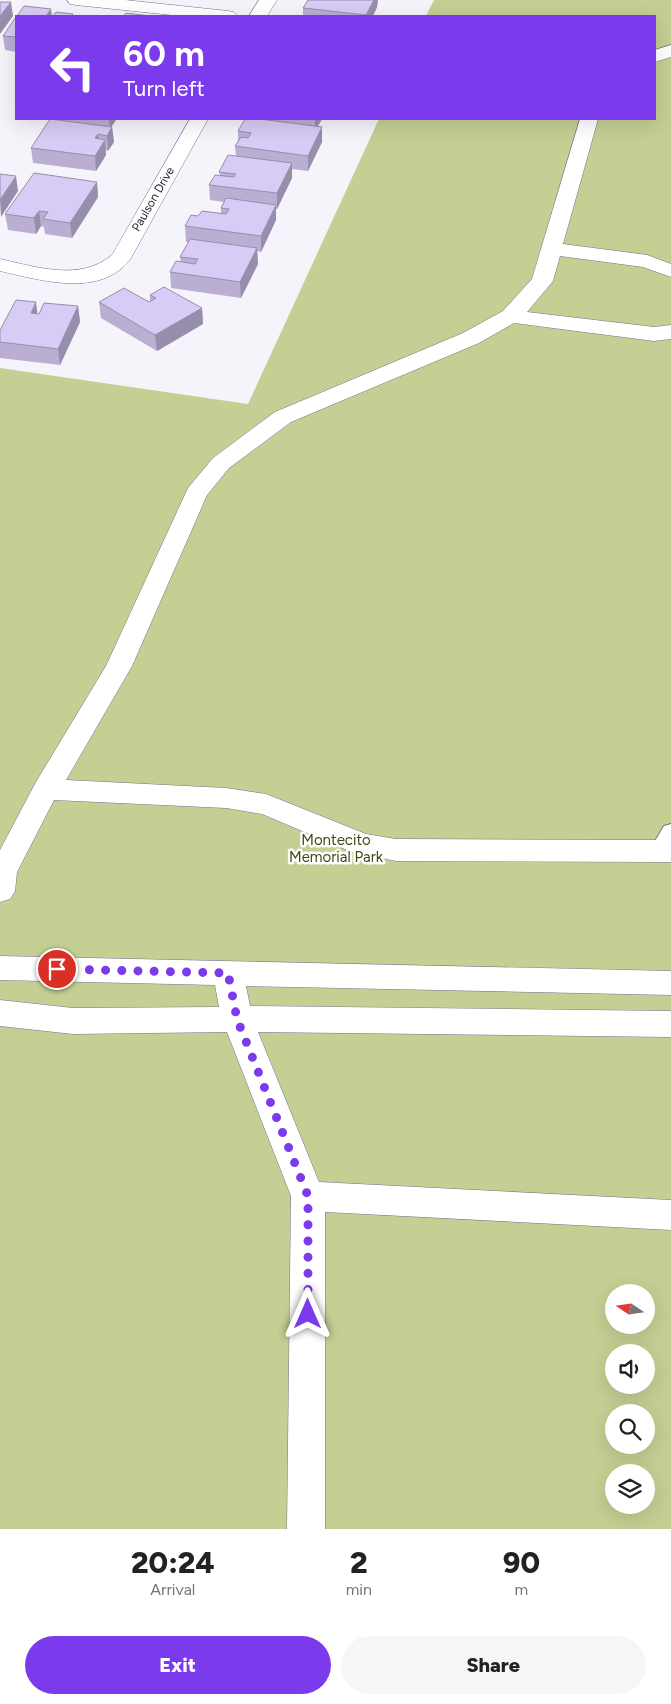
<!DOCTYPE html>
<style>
:root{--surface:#fff;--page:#f6f6f6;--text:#222;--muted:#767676;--accent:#7c3aed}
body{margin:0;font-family:Figtree,sans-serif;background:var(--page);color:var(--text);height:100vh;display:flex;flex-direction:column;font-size:19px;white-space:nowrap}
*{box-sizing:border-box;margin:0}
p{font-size:16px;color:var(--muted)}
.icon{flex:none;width:28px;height:28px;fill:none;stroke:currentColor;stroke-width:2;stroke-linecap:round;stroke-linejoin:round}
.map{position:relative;height:1529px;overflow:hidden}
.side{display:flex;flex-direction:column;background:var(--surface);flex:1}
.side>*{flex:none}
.top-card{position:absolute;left:15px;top:15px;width:641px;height:105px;border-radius:0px;box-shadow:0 5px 20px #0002;background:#7c3aed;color:#fff;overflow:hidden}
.needle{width:32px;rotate:283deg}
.tools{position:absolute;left:605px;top:1284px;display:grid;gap:10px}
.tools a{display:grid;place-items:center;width:50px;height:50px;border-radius:50%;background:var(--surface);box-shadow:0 5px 20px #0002;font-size:25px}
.pin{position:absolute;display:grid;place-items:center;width:42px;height:42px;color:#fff;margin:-21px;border:2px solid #fff;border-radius:50%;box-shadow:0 1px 5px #0007}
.me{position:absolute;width:55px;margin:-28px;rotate:0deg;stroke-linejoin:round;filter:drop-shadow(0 0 4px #0008)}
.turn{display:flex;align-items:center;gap:18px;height:105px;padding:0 25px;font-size:22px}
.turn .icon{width:65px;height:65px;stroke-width:2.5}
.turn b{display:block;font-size:35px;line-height:42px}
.eta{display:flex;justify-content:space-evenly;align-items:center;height:85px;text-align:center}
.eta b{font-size:30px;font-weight:800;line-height:35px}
.button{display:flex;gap:10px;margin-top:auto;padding:10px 25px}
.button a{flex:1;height:58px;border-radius:30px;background:var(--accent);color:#fff;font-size:20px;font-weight:800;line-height:58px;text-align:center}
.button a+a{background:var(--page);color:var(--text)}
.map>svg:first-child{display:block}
.green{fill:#c3cf93;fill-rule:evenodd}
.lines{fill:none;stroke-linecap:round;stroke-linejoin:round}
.lane-casing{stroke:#77738e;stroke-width:2}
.street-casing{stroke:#77738e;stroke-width:1}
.lane{fill:#fff;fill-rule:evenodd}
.street{fill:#fff;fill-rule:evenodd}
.wall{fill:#baafd3}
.shaded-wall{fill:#978eac}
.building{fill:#d8cbf5;stroke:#978eac}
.route{stroke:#7c3aed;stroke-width:9;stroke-dasharray:0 16.2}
.labels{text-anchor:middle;stroke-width:5;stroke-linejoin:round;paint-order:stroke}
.far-street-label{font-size:12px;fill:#25232e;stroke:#fff}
.park-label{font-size:15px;fill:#424a14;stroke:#fff}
</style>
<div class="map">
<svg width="671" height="1529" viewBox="0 0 671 1529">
<rect width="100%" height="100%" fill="#f5f4fa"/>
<path class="green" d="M434,0h237v1529h-671v-1161l248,36 131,-285h276v-103h-229zM614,1292h32v33h-32zM614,1352h32v33h-32zM614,1412h32v33h-32zM614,1472h32v33h-32z"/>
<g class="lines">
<defs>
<path id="lane" d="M671,824v24l-5,8 -7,2 -7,-2 -3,-5 15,-25z"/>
<g id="street">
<path d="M67,0h58l103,11 6,1 3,4h-56l-105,-11 -6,-1z"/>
<path d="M259,0h18l-10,16h-18z"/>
<path d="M671,45v12l-16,5v-12z"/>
<path d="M190,119h18l-77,139c-29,41 -91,22 -131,13v-12c37,8 80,23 112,-4z"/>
<path d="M580,119h18l-35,125 84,11 24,9v13l-28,-10 -83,-11 -7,25 -26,31 127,15 17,-2v14l-17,2 -140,-18 -35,20 -188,79 -62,46 -22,27 -75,171 -66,114 160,8 40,6 100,40 30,5 275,1v22l-275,-1 -44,-9 -90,-38 -36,-6 -172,-8 -37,72 -2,19 -5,8 -10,3v-52l36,-68 70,-116 82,-178 25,-30 62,-46 188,-79 40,-22 29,-32z"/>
<path d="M0,956l671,15v24l-425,-9 4,20 421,5v26l-413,-5 61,150 352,18v30l-346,-18v317h-38l4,-333 -64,-164 -154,2 -73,-8v-26l73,8 146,-1 -4,-22 -215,-5z"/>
</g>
</defs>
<use href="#lane" class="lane-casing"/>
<use href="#street" class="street-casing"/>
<use href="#lane" class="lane"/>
<use href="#street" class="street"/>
</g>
<g class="wall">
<path d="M308,0h70l-1,7 -4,9h-70v-8z"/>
<path d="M16,17v35l-11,-2 -2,-14z"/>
<path d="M55,119h61v1l-5,6 1,1 2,15 -6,9 -2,-1v5l-10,16 -63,-8 -2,-15 24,-28z"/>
<path d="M245,119h77l-4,7 4,16 -14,29 -16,-2v9l-15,31h-1v11l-15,32 -4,-1 1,13 -17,34 -70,-10 -1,-16 11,-10 -1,-5 9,-15h-3l-1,-16 13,-10 23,-3v-5l3,-6 -14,-2 -1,-15 11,-10 -1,-3 17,-16 -1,-10 3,-5v-10z"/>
<path d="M97,182l1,15 -26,41 -27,-4 -1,-7 -3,-1 -5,8 -28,-4 -3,-16z"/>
<path d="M150,295l52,13 1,16 -46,27 -56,-33 -2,-16h51z"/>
<path d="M78,306l2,16 -20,43 -60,-7v-28l38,-16z"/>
</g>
<g class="shaded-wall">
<path d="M374,0h4l-1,7 -4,9h-7z"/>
<path d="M11,2l2,14 -13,18v-18z"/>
<path d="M51,9l1,7h-6z"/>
<path d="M109,119h7v1l-6,9z"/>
<path d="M315,119h7l-7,12z"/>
<path d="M112,127l2,15 -6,9 -1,-15z"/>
<path d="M322,127v15l-14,29v-15z"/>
<path d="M98,134l1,15 6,-9 1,15 -10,16 -1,-15v-18z"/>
<path d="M292,163v15l-15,31v-16z"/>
<path d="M16,176l2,15 -17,26 -1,-17z"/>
<path d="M97,182l1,15 -26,41 -2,-15z"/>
<path d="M276,205v15l-15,32v-16z"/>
<path d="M39,211l2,15 -5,8 -2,-16z"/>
<path d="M257,248l1,16 -17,34 -1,-16z"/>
<path d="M36,302l2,16 -7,-5z"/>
<path d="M78,306l2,16 -20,43 -2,-16z"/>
<path d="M202,308l1,16 -46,27 -2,-16z"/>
</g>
<g class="building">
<path d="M308,0h66l-8,15 -63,-7z"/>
<path d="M0,2h11l-11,14z"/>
<path d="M24,6l27,3 -5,7h-29z"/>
<path d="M56,12l17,2 -1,2h-19z"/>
<path d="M126,13l24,3h-26z"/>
<path d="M16,17v20l-13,-1z"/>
<path d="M50,119l62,8 -5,9 -9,-2 -3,4 10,2 -10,16 -64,-8z"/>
<path d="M245,119h15l62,8 -14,29 -73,-10 6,-9 7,1 3,-5 -13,-2z"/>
<path d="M228,155l64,8 -15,30 -68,-8 6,-10 19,2 2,-3 -17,-2z"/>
<path d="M34,173l63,9 -27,41 -27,-4 5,-7 -9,-1 -5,7 -29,-4z"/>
<path d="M0,174l16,2 -16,24z"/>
<path d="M226,198l50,7 -15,31 -76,-10 6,-11 7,1 4,-5 24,3 3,-5 -8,-1z"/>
<path d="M190,239l67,9 -17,34 -70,-10 6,-11 19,3 3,-5 -18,-2z"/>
<path d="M164,287l38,21 -47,27 -56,-33 25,-14 25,14 7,-4 -6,-3z"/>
<path d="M16,300l20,2 -5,11 8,1 5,-11 34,3 -20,43 -58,-7v-12z"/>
</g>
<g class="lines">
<path class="route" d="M57,969l171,4 9,46 71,177v118"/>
</g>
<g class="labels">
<g class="far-street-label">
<text transform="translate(153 199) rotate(-60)" y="4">Paulson Drive</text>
</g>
<g class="park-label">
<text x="336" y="845">Montecito<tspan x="336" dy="17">Memorial Park</tspan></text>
</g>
</g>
</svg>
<div class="tools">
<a><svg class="needle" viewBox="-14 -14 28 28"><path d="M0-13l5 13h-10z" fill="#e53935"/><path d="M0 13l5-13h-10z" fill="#767676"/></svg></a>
<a><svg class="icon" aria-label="sound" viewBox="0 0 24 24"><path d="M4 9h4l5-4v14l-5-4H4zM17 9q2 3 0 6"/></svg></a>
<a><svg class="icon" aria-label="search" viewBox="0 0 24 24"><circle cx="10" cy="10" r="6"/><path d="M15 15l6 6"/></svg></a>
<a><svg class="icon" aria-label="layers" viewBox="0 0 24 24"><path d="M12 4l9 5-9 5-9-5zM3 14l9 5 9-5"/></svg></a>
</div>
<div class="pin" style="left:57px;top:969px;background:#d93025"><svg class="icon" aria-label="arrive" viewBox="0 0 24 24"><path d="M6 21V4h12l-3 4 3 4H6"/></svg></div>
<svg class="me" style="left:308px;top:1314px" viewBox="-20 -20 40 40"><path d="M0-17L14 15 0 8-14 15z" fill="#7c3aed" stroke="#fff" stroke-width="4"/></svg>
<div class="top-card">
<div class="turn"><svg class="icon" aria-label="left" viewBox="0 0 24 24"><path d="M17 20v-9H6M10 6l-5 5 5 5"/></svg><div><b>60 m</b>Turn left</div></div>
</div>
</div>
<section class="side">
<div class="eta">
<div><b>20:24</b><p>Arrival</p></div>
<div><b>2</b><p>min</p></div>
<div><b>90</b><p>m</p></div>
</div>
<div class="button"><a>Exit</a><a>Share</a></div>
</section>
